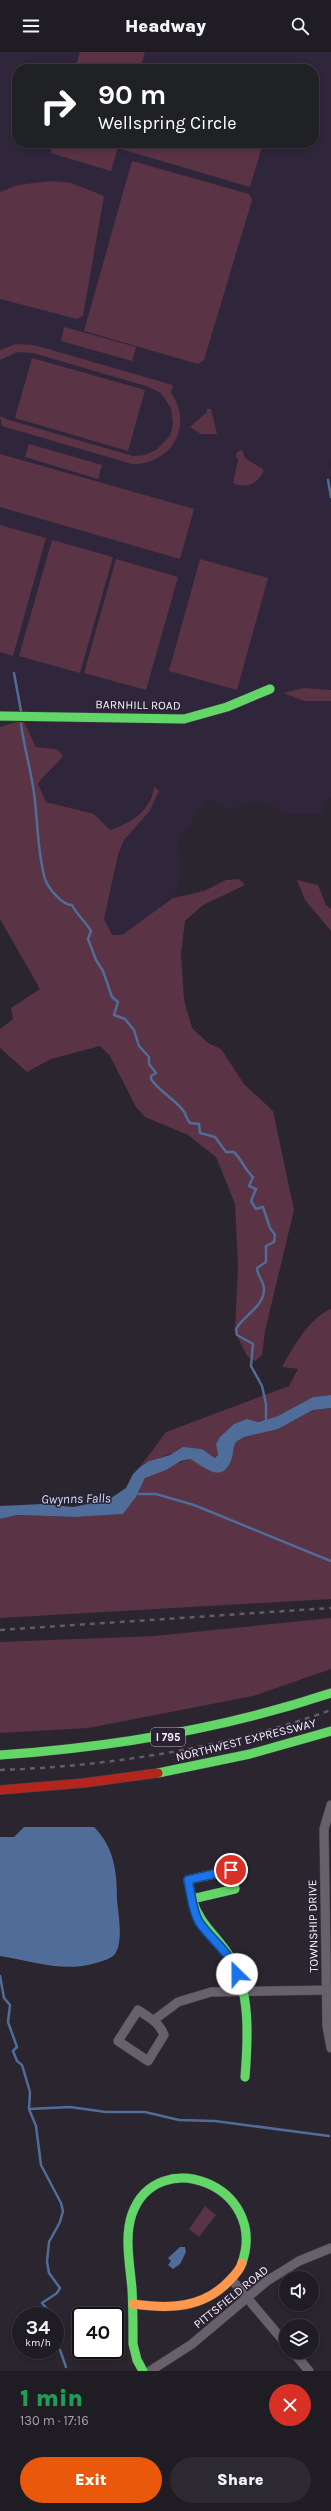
<!DOCTYPE html>
<meta charset="utf-8">
<style>
:root{--surface:#201c23;--page:#2d2930;--text:#f1f3f6;--muted:#a2a1a6;--line:#3d3a41;--accent:#ea580c}
body{margin:0;font-family:Karla,sans-serif;background:var(--page);color:var(--text);height:100vh;display:flex;flex-direction:column;font-size:15px;white-space:nowrap}
*{box-sizing:border-box;margin:0}
p{font-size:13px;color:var(--muted)}
.icon{flex:none;width:22px;height:22px;fill:none;stroke:currentColor;stroke-width:2;stroke-linecap:round;stroke-linejoin:round}
.map{position:relative;height:2319px;overflow:hidden}
.sheet{display:flex;flex-direction:column;background:var(--surface);flex:1}
.sheet>*{flex:none}
.banner{position:absolute;left:12px;top:12px;width:307px;height:84px;border-radius:16px;box-shadow:0 2px 6px #0003,0 0 0 1px var(--line);background:#202124;color:#fff;overflow:hidden}
.controls{position:absolute;left:279px;top:2219px;display:grid;gap:8px}
.controls a{display:grid;place-items:center;width:40px;height:40px;border-radius:50%;background:var(--surface);box-shadow:0 2px 6px #0003,0 0 0 1px var(--line);font-size:20px}
.speed{position:absolute;left:12px;top:2255px;display:flex;gap:8px;font-size:20px;font-weight:700;text-align:center}
.speed>*{display:grid;place-content:center;width:52px;height:52px;border-radius:50%;background:var(--surface);box-shadow:0 2px 6px #0003,0 0 0 1px var(--line);line-height:1}
.speed small{font-size:10px;font-weight:400}
.speed .limit{border:2px solid #111;border-radius:6px;background:#fff;color:#111}
.pin{position:absolute;display:grid;place-items:center;width:34px;height:34px;color:#fff;margin:-17px;border:2px solid #fff;border-radius:50%;box-shadow:0 1px 4px #0007}
.me{position:absolute;width:44px;margin:-22px;rotate:337deg;stroke-linejoin:round;filter:drop-shadow(0 0 3px #0008)}
.turn{display:flex;align-items:center;gap:14px;height:84px;padding:0 20px;font-size:18px}
.turn .icon{width:52px;height:52px;stroke-width:2.5}
.turn b{display:block;font-size:28px;line-height:34px}
.round{display:grid;place-items:center;flex:none;width:42px;height:42px;border-radius:21px;background:var(--page)}
.head{display:flex;align-items:center;justify-content:space-between;height:68px;padding:0 20px}
h1{font-size:24px;font-weight:800;line-height:30px;color:#1e9e55}
.cta{display:flex;gap:8px;margin-top:auto;padding:8px 20px}
.cta a{flex:1;height:46px;border-radius:24px;background:var(--accent);color:#fff;font-size:16px;font-weight:800;line-height:46px;text-align:center}
.cta a+a{background:var(--page);color:var(--text)}
header{display:flex;justify-content:space-between;align-items:center;height:52px;padding:0 20px;background:var(--surface);font-size:18px;font-weight:800}
.map>svg:first-child{display:block}
.built{fill:#30263b;fill-rule:evenodd}
.green{fill:#5a3345}
.water{fill:#506c99}
.lines{fill:none;stroke-linecap:round;stroke-linejoin:round}
.stream{stroke:#506c99;stroke-width:2.5}
.street-casing{stroke:#444049;stroke-width:10}
.fast-casing{stroke:#444049;stroke-width:10}
.slow-casing{stroke:#444049;stroke-width:10}
.jam-casing{stroke:#444049;stroke-width:10}
.street{stroke:#66616a;stroke-width:9}
.fast{stroke:#63d668;stroke-width:9}
.slow{stroke:#ff974d;stroke-width:9}
.jam{stroke:#b3261e;stroke-width:9}
.rail{stroke:#615c65;stroke-width:2.5;stroke-dasharray:5 5;stroke-linecap:butt}
.route-casing{stroke:#114b97;stroke-width:10}
.route{stroke:#1a73e8;stroke-width:7}
.labels{text-anchor:middle;stroke-width:3;stroke-linejoin:round;paint-order:stroke}
.shield{fill:#2a2133;stroke:#b9b3c0;stroke-width:1}
.shield-label{font-size:11px;font-weight:bold;fill:#f6f1fd}
.street-label{font-size:12px;fill:#f6f1fd;stroke:#2a2133}
.water-label{font-size:13px;font-style:italic;fill:#cde1fe;stroke:#2a2133}
</style>
<header><svg class="icon" aria-label="menu" viewBox="0 0 24 24"><path d="M4 6h16M4 12h16M4 18h16"/></svg>Headway<svg class="icon" aria-label="search" viewBox="0 0 24 24"><circle cx="10" cy="10" r="6"/><path d="M15 15l6 6"/></svg></header>
<div class="map">
<svg width="331" height="2319" viewBox="0 0 331 2319">
<rect width="100%" height="100%" fill="#2a252f"/>
<path class="built" d="M0,0h331v407l-3,7 3,1v223l-27,-2 -20,5 20,8h27v97h-6l-2,16h-39l-11,-9 -16,-4 -28,8 -21,-10 -26,35 -4,11 3,16 -2,23 -6,14 -51,37 -10,1 -8,-17 5,-30 15,-49 25,-28 4,-15 -6,11 -22,17 -16,5 -15,-16 -48,-12 -8,-17 7,-11 12,-8 -1,-17 -20,-2 -12,-25h-8l-16,5zM17,17h297v74h-297z"/>
<g class="green">
<path d="M80,0h65l-5,17h-65z"/>
<path d="M53,91h66l-8,28 -60,-18z"/>
<path d="M123,91h140l-13,44 -129,-38z"/>
<path d="M132,109l117,33 3,6 -48,160 -6,4 -114,-33z"/>
<path d="M51,129l20,2 33,13 -21,120 -6,3 -77,-20v-107l18,-7z"/>
<path d="M64,275l72,20 -4,14 -71,-20z"/>
<path d="M16,292l18,1 139,40 -2,8c23,32 1,72 -39,71l-130,-38 -2,-10 9,4 124,36 12,-1 11,-5 14,-14 3,-12 -2,-16 -10,-15 -15,-7 -113,-33 -16,-1 -17,8v-10z"/>
<path d="M32,306l113,32 -17,61 -113,-33z"/>
<path d="M207,357h4l6,25h-16l-11,-7 17,-15z"/>
<path d="M29,392l73,21 -4,14 -73,-22z"/>
<path d="M242,398l3,8 19,12c-6,14 -17,19 -31,13l5,-23 -2,-4 1,-4z"/>
<path d="M0,402l194,55 -14,50 -180,-52z"/>
<path d="M0,473l46,13 -33,118 -13,-4z"/>
<path d="M52,488l61,17 -33,116 -61,-17z"/>
<path d="M116,507l62,18 -32,113 -62,-17z"/>
<path d="M200,507l68,19 -31,112 -68,-19z"/>
<path d="M304,636l27,2v11h-27l-21,-8z"/>
<path d="M16,670h8l12,25 20,2 7,6c-7,12 -18,18 -25,29l8,18 48,12 16,16c21,-7 41,-19 44,-43l5,4 -10,21 -25,28 -6,15 -14,64 8,16h10l51,-37 31,-7 22,-11 13,-1 6,6 -42,20 -18,16 -4,33 3,46 8,28 16,15 13,6 23,35 29,27 21,99 -29,121 -3,24 -7,6 -8,-5 -12,-24 3,-67 -3,-61 -19,-47 -28,-22 -43,-18 -9,-10 -26,-51 -10,-10 -49,13 -24,13 -27,-24v-19l13,-10 -2,-11 29,-19 -40,-70v-192z"/>
<path d="M297,828l21,5 8,20 5,4v22l-26,-31z"/>
<path d="M331,1257v86l-18,2 -35,19 -51,15 -11,13 2,11 -3,3 -13,-9 -13,-1 -40,13 -9,6 26,-35 123,-46 9,-17 -16,-2c12,-21 26,-48 49,-58z"/>
<path d="M331,1356v191l-331,19v-99l17,-4 59,2 47,-3c4,-7 10,-12 14,-18 3,-5 4,-12 8,-17 2,-4 40,-19 46,-20 11,6 30,24 39,4 4,-7 2,-14 6,-21l8,-5 34,-8 35,-19z"/>
<path d="M331,1566v51l-78,27 -165,32 -88,5v-91l154,-6z"/>
<path d="M205,2154l11,9 -17,22 -10,-8z"/>
</g>
<g class="water">
<path d="M331,1343v13l-18,2 -35,19 -34,8 -8,5c-4,7 -2,14 -6,21 -10,21 -28,2 -40,-4l-9,2 -15,9 -21,8 -9,19 -13,17 -47,3 -59,-2 -17,4v-13l43,-2 30,3 35,-7 18,-12 7,-14 7,-7 9,-6 21,-6 13,-8 19,2 13,9 3,-3 -2,-11 4,-7 14,-13 13,-5 11,3 7,-2 13,-4 35,-19z"/>
<path d="M24,1775h70c20,20 23,44 23,72 1,15 7,42 -2,55 -4,5 -13,7 -19,9 -33,10 -63,-2 -96,-7v-119h14z"/>
<path d="M180,2195h5l1,5 -6,12 -7,5 -5,-4 3,-4 -3,-3z"/>
</g>
<g class="lines">
<g class="stream">
<path d="M328,428l3,17"/>
<path d="M14,621l7,38"/>
<path d="M21,672c3,23 10,46 13,69 4,28 3,58 11,86 3,9 17,26 27,26 5,10 13,16 19,26l-3,8 8,21 7,11 9,26 6,5 -4,13 11,4 9,11 5,16 10,11v7l7,9 -5,3v3c9,13 22,19 31,30 4,4 4,10 8,14l9,1 1,9 15,4 11,15h8c8,8 11,18 19,25l-4,9 7,3 -5,12 5,8 7,-2 7,21 5,7 -1,7 -8,4v16l-9,6c0,8 7,13 7,21 0,18 -20,26 -28,40l1,6 16,9 -2,22 11,20 4,18v18"/>
<path d="M138,1442h18l38,11 137,56"/>
<path d="M0,1924l4,22 6,7 -2,17 9,25 -4,4 4,10 5,4 8,27 -1,17 7,17 5,39 20,38 2,8 -3,11 -11,20 -2,20 2,11 11,15 -3,5 -15,10 11,13"/>
<path d="M29,2057l41,-2 36,5h39l34,8 36,1 114,15"/>
<path d="M55,2292l5,6 6,17"/>
</g>
<defs>
<g id="street">
<path d="M331,1753l-7,24 3,197 4,22"/>
<path d="M138,1958c12,8 21,12 26,25l-16,26 -30,-20z"/>
<path d="M154,1968l24,-18 33,-10 120,-2"/>
<path d="M232,2228l54,64"/>
<path d="M293,2300l16,19"/>
<path d="M150,2319l42,-27 75,-63 32,-20 32,-13"/>
</g>
<g id="fast">
<path d="M0,664l184,3 43,-12 43,-18"/>
<path d="M0,1703c114,-8 223,-26 331,-62"/>
<path d="M158,1721l92,-19 81,-23"/>
<path d="M192,1847l-4,-19 43,-10 4,19 -43,10c8,27 25,36 38,58 21,34 18,82 15,120"/>
<path d="M143,2319l-6,-11 -4,-16c0,-18 0,-37 -1,-55 -2,-24 -8,-52 0,-75 25,-70 137,-29 110,49"/>
</g>
<path id="slow" d="M133,2252c36,5 70,5 97,-24 5,-5 10,-10 12,-17"/>
<path id="jam" d="M0,1738l84,-7 74,-10"/>
</defs>
<use href="#street" class="street-casing"/>
<use href="#fast" class="fast-casing"/>
<use href="#slow" class="slow-casing"/>
<use href="#jam" class="jam-casing"/>
<use href="#street" class="street"/>
<use href="#fast" class="fast"/>
<use href="#slow" class="slow"/>
<use href="#jam" class="jam"/>
<g class="rail">
<path d="M0,1578l331,-22"/>
<path d="M0,1718c112,-4 225,-22 331,-60"/>
</g>
</g>
<g class="lines">
<defs>
<path id="route" d="M231,1818l-43,10c3,13 4,30 11,42 13,19 31,30 38,52"/>
</defs>
<use href="#route" class="route-casing"/>
<use href="#route" class="route"/>
</g>
<g class="labels">
<rect class="shield" x="151" y="1676" width="34" height="18" rx="3"/>
<g class="shield-label">
<text x="168" y="1689">I 795</text>
</g>
<g class="street-label">
<text transform="translate(138 653) rotate(1)" y="4">BARNHILL ROAD</text>
<text transform="translate(246 1688) rotate(-14)" y="4">NORTHWEST EXPRESSWAY</text>
<text transform="translate(313 1874) rotate(-91)" y="4">TOWNSHIP DRIVE</text>
<text transform="translate(231 2245) rotate(-39)" y="4">PITTSFIELD ROAD</text>
</g>
<g class="water-label">
<text transform="translate(76 1446) rotate(-1)" y="5">Gwynns Falls</text>
</g>
</g>
</svg>
<div class="controls">
<a><svg class="icon" aria-label="sound" viewBox="0 0 24 24"><path d="M4 9h4l5-4v14l-5-4H4zM17 9q2 3 0 6"/></svg></a>
<a><svg class="icon" aria-label="layers" viewBox="0 0 24 24"><path d="M12 4l9 5-9 5-9-5zM3 14l9 5 9-5"/></svg></a>
</div>
<div class="speed"><div>34<small>km/h</small></div><div class="limit">40</div></div>
<div class="pin" style="left:231px;top:1818px;background:#d93025"><svg class="icon" aria-label="arrive" viewBox="0 0 24 24"><path d="M6 21V4h12l-3 4 3 4H6"/></svg></div>
<svg class="me" style="left:237px;top:1922px" viewBox="-20 -20 40 40"><circle r="19" fill="#fff"/><path d="M0-13L10 11 0 6-10 11z" fill="#1a73e8"/></svg>
<div class="banner">
<div class="turn"><svg class="icon" aria-label="right" viewBox="0 0 24 24"><path d="M7 20v-9h11M14 6l5 5-5 5"/></svg><div><b>90 m</b>Wellspring Circle</div></div>
</div>
</div>
<section class="sheet">
<div class="head"><div><h1>1 min</h1><p>130 m · 17:16</p></div><a class="round" style="background:#d93025;color:#fff"><svg class="icon" aria-label="close" viewBox="0 0 24 24"><path d="M6 6l12 12M18 6L6 18"/></svg></a></div>
<div class="cta"><a>Exit</a><a>Share</a></div>
</section>
